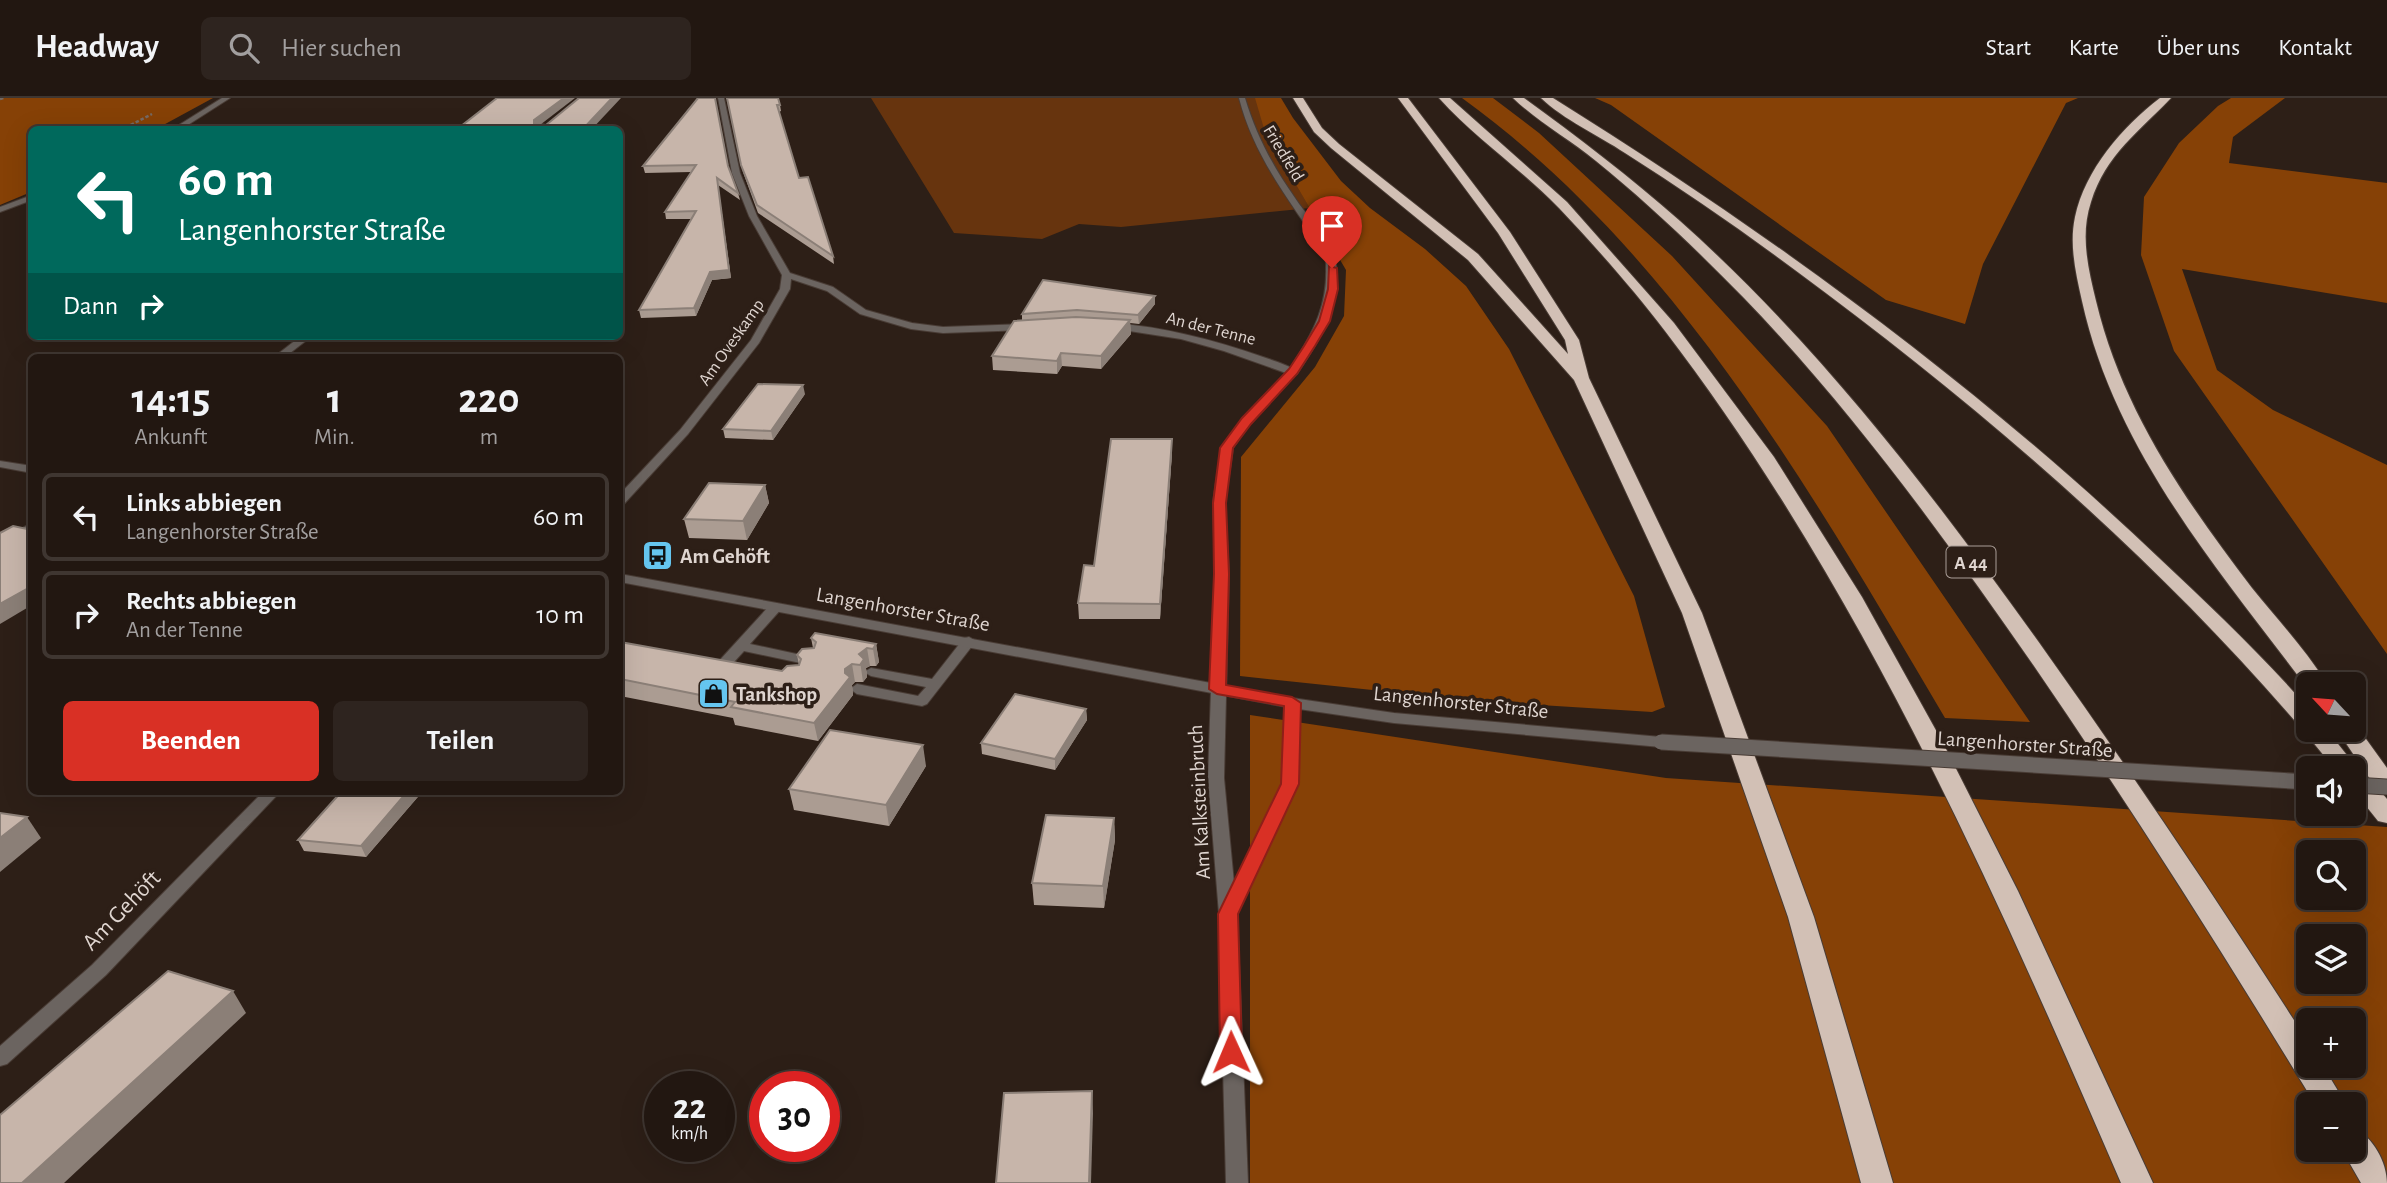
<!DOCTYPE html>
<html lang="de">
<meta charset="utf-8">
<style>
:root{--surface:#221711;--page:#2e241f;--text:#f1f3f6;--muted:#a29f9f;--line:#3f3631;--accent:#d93025}
body{margin:0;font-family:"Alegreya Sans",sans-serif;background:var(--page);color:var(--text);height:100vh;display:flex;flex-direction:column;font-size:26px;white-space:nowrap}
*{box-sizing:border-box;margin:0}
p{font-size:23px;color:var(--muted)}
.icon{flex:none;width:38px;height:38px;fill:none;stroke:currentColor;stroke-width:2;stroke-linecap:round;stroke-linejoin:round}
.map{position:relative;flex:1;overflow:hidden}
.drawer{position:absolute;left:28px;top:256px;width:595px;height:441px;display:flex;flex-direction:column;background:var(--surface);border-radius:10px;box-shadow:0 7px 28px #0002,0 0 0 2px var(--line)}
.drawer>*{flex:none}
.banner{position:absolute;left:28px;top:28px;width:595px;height:214px;border-radius:10px;box-shadow:0 7px 28px #0002,0 0 0 2px var(--line);background:#00695c;color:#fff;overflow:hidden}
.needle{width:46px;rotate:296deg}
.fabs{position:absolute;left:2296px;top:574px;display:grid;gap:14px}
.fabs a{display:grid;place-items:center;width:70px;height:70px;border-radius:10px;background:var(--surface);box-shadow:0 7px 28px #0002,0 0 0 2px var(--line);font-size:35px}
.speed{position:absolute;left:644px;top:973px;display:flex;gap:14px;font-size:35px;font-weight:700;text-align:center}
.speed>*{display:grid;place-content:center;width:91px;height:91px;border-radius:50%;background:var(--surface);box-shadow:0 7px 28px #0002,0 0 0 2px var(--line);line-height:1}
.speed small{font-size:18px;font-weight:400}
.speed .limit{border:10px solid #d22;background:#fff;color:#111}
.pin{position:absolute;display:grid;place-items:center;width:60px;height:60px;color:#fff;margin:-72px -30px;border-radius:50% 50% 50% 0;rotate:-45deg;box-shadow:0 0 7px #0007}
.pin .icon{rotate:45deg}
.me{position:absolute;width:77px;margin:-38px;rotate:359deg;stroke-linejoin:round;filter:drop-shadow(0 0 5px #0008)}
.turn{display:flex;align-items:center;gap:24px;height:147px;padding:0 35px;font-size:32px}
.turn .icon{width:91px;height:91px;stroke-width:2.5}
.turn b{display:block;font-size:49px;line-height:60px}
.then{display:flex;align-items:center;height:66px;padding:0 35px;background:#0003;gap:14px;font-size:26px}
.eta{display:flex;justify-content:space-evenly;align-items:center;height:119px;text-align:center}
.eta b{font-size:42px;font-weight:700;line-height:49px}
.primary-button{display:flex;gap:14px;margin-top:auto;padding:14px 35px}
.primary-button a{flex:1;height:80px;border-radius:10px;background:var(--accent);color:#fff;font-size:28px;font-weight:700;line-height:80px;text-align:center}
.primary-button a+a{background:var(--page);color:var(--text)}
ul{padding:0;list-style:none}
li{display:flex;align-items:center;gap:21px;height:88px;margin:0 14px 10px;padding:0 21px;border:4px solid var(--line);border-radius:10px}
li div{flex:1}
li b{display:block;font-size:26px}
li em{font-style:normal}
header{display:flex;align-items:center;gap:42px;box-sizing:border-box;height:98px;padding:0 35px;background:var(--surface);border-bottom:2px solid var(--line)}
header strong{font-size:33px}
nav{display:flex;gap:38px;margin-inline-start:auto;font-size:24px}
.search{width:490px;height:63px;background:var(--page);display:flex;align-items:center;gap:18px;box-sizing:border-box;padding:0 24px;border-radius:10px;color:var(--muted);font-size:26px}
.map>svg:first-child{display:block}
.green{fill:#67340e}
.forest{fill:#864106;fill-rule:evenodd}
.lines{fill:none;stroke-linecap:round;stroke-linejoin:round}
.service-casing{stroke:#493c35;stroke-width:2}
.minor-casing{stroke:#493c35;stroke-width:2}
.tertiary-casing{stroke:#493c35;stroke-width:2}
.motorway-casing{stroke:#493c35;stroke-width:2}
.path{stroke:#766a63;stroke-width:2.5;stroke-dasharray:3.5 2;stroke-linecap:butt}
.service{fill:#6b6460;fill-rule:evenodd}
.minor{fill:#6b6460;fill-rule:evenodd}
.tertiary{fill:#6b6460;fill-rule:evenodd}
.motorway{fill:#d2c0b5;fill-rule:evenodd}
.tertiary-bridge-casing{stroke:#493c35;stroke-width:17;stroke-linecap:butt}
.tertiary-bridge{stroke:#6b6460;stroke-width:15}
.wall{fill:#ab9c92}
.shaded-wall{fill:#8b7f77}
.building{fill:#c7b5aa;stroke:#8b7f77;stroke-width:2}
.route{fill:#d93025;stroke:#8d1f18;stroke-width:2}
.labels{text-anchor:middle;stroke-width:7;stroke-linejoin:round;paint-order:stroke}
.far-street-label{font-size:18px;fill:#dfd5d0;stroke:#2d1f17}
.shield{fill:#2d1f17;stroke:#aa9e98;stroke-width:2}
.shield-label{font-size:19px;font-weight:bold;fill:#dfd5d0}
.poi-label{font-size:21px;font-weight:bold;fill:#dfd5d0;stroke:#2d1f17;text-anchor:start}
.street-label{font-size:21px;fill:#dfd5d0;stroke:#2d1f17}
.near-street-label{font-size:24px;fill:#dfd5d0;stroke:#2d1f17}
</style>
<header>
<strong>Headway</strong>
<div class="search"><svg class="icon" aria-label="search" viewBox="0 0 24 24"><circle cx="10" cy="10" r="6"/><path d="M15 15l6 6"/></svg>Hier suchen</div>
<nav><a>Start</a><a>Karte</a><a>Über uns</a><a>Kontakt</a></nav>
</header>
<div class="map">
<svg width="2387" height="1085" viewBox="0 0 2387 1085">
<rect width="100%" height="100%" fill="#2d1f17"/>
<path class="green" d="M871,0h390l4,34 45,76 -189,19 -42,-3 -37,15 -88,-6z"/>
<g class="forest">
<path d="M0,0h213l-57,31 -124,1 -1,62 -31,13z"/>
<path d="M1255,0h26l12,20 48,63 29,27 55,41 41,37 43,63 125,247 31,111 -13,5 -175,-11 -237,-25 1,-219 74,-90 29,-51 2,-46 -81,-138z"/>
<path d="M1462,0h31l46,35 133,123 155,170 203,296 -85,-4c-133,-225 -268,-464 -483,-620z"/>
<path d="M1595,0h483l-12,5 -83,161 -18,60 -79,-24 -275,-195z"/>
<path d="M2231,0h54l-52,39 -4,26 158,20v120l-205,-34 35,101 56,40 114,55v189l-213,-303 -33,-96 3,-58 35,-54 39,-37z"/>
<path d="M1250,617l416,63 721,49v356h-1137zM2308,754h46v46h-46zM2308,838h46v46h-46zM2308,922h46v46h-46zM2308,1006h46v46h-46z"/>
</g>
<g class="lines">
<defs>
<g id="service">
<path d="M1239,0h6c11,37 28,69 50,100 9,14 35,43 39,57 12,44 -14,85 -37,119l-4,1 -5,-3c26,-41 43,-69 37,-119 -34,-50 -71,-96 -86,-155z"/>
<path d="M776,505l7,4 -33,37 65,14 2,3 -2,3 -5,1 -66,-14 -10,11 7,2 2,3 -2,3 -5,1 -17,-4 -2,-3 2,-3 52,-57z"/>
<path d="M969,539l7,4 -49,63 -5,2 -65,-12 -7,-5 7,-5 61,12 8,-9 -55,-11 -7,-4 7,-4 61,11 32,-41z"/>
</g>
<g id="minor">
<path d="M222,0h8l-50,32h-9z"/>
<path d="M718,0h6l16,75 17,43 33,57 43,14 33,23 46,13 31,4 83,-3 5,3 -5,3 -83,3 -32,-4 -51,-15 -33,-23 -36,-12 -1,10 -31,54 -71,91 -64,70 -4,1v-11l60,-64 71,-90 29,-51 2,-14 -33,-59 -17,-43z"/>
<path d="M32,97v5l-32,12v-5z"/>
<path d="M1113,225c52,4 101,17 150,34 11,4 26,8 35,15l-48,51 -17,25 -8,55 4,71 -5,204 10,105 48,-99 3,-81 7,-5 7,5 -1,81 -61,130 11,269h-22l-7,-269 -11,-136 7,-204 -2,-71 8,-55 21,-29 44,-46 -62,-22 -43,-12 -71,-11 -2,-2z"/>
<path d="M301,238h11l-27,21h-11z"/>
<path d="M32,425v9l-32,17v-9z"/>
<path d="M264,693h17l-175,184 -99,89 -7,2v-20l92,-81z"/>
</g>
<g id="tertiary">
<path d="M0,363l32,5v7l-32,-6z"/>
<path d="M620,476l672,124 102,15 267,24 8,5 -8,5 -267,-24 -102,-15 -672,-126z"/>
</g>
<g id="motorway">
<path d="M1293,0h10l19,30 17,16 139,110 90,100 -3,-14 -67,-107 -100,-135h10l102,134 69,108 10,38 113,235 112,304 79,266h-32l-73,-266 -106,-304 -108,-233 -106,-120 -137,-112 -17,-16z"/>
<path d="M1439,0h11l117,104 107,121 100,134 88,140 81,146 75,148 135,292h-32c-128,-296 -259,-594 -456,-852 -31,-41 -71,-86 -106,-123 -38,-39 -84,-70 -120,-110z"/>
<path d="M1513,0h11c54,39 106,79 156,123 140,125 256,277 365,430 91,128 178,258 263,391v24h15l23,38h-31c-90,-148 -183,-295 -281,-438 -89,-128 -182,-256 -290,-368 -47,-48 -96,-95 -148,-137 -27,-22 -58,-39 -83,-63z"/>
<path d="M1541,0h12c216,135 421,284 606,460 51,48 103,97 149,150v22h19l31,39 12,10 -33,-49h17v-6l2,1 31,43v26l-6,-2 6,7v24l-9,-2 -24,-30v-23h-20l-27,-33 -2,-7 -5,-1c-147,-172 -323,-323 -505,-457 -55,-41 -112,-80 -170,-117 -27,-18 -61,-33 -84,-55z"/>
<path d="M2160,0h11c-32,34 -65,56 -80,104 -11,33 -3,66 5,99 26,109 89,199 156,287 25,31 54,62 75,96h-19v5c-90,-120 -193,-238 -226,-388 -6,-27 -13,-56 -7,-84 10,-47 47,-90 85,-119z"/>
<path d="M2354,1031c19,7 33,34 33,54h-26l-19,-33h12z"/>
</g>
</defs>
<use href="#service" class="service-casing"/>
<use href="#minor" class="minor-casing"/>
<use href="#tertiary" class="tertiary-casing"/>
<use href="#motorway" class="motorway-casing"/>
<g class="path">
<path d="M0,1l4,-1"/>
<path d="M121,32l31,-16"/>
</g>
<use href="#service" class="service"/>
<use href="#minor" class="minor"/>
<use href="#tertiary" class="tertiary"/>
<use href="#motorway" class="motorway"/>
<defs>
<g id="tertiary-bridge">
<path d="M1661,644l647,40"/>
<path d="M2354,687l33,2"/>
</g>
</defs>
<use href="#tertiary-bridge" class="tertiary-bridge-casing"/>
<use href="#tertiary-bridge" class="tertiary-bridge"/>
</g>
<g class="wall">
<path d="M715,0l13,69 10,26 2,7 -22,-15 13,93 -19,2 -16,36 -55,2 -2,-8 53,-91h-26l-1,-7 26,-40 -46,1 -2,-7z"/>
<path d="M727,0l53,7 1,6 -2,1 20,66 34,78 1,8 -76,-51 -15,-41z"/>
<path d="M1155,198v8l-16,20 -9,-1 1,11 -30,35 -39,-3 -5,8 -64,-4 -1,-14 30,-36v-6z"/>
<path d="M805,296l-32,46 -48,-2 -2,-9z"/>
<path d="M1172,355l-12,166h-81l-1,-16 16,-37z"/>
<path d="M765,387l4,18 -22,37 -58,-2 -5,-19z"/>
<path d="M811,540l65,6 3,18 -3,4h-6l-4,2 1,9 -4,5h-8l-3,3 1,10 -35,46 -83,-16 -2,-7 -113,-22v-54l162,29 17,-6 -2,-10 16,-7z"/>
<path d="M1086,611l1,11 -32,50 -73,-16 -1,-11z"/>
<path d="M926,668l-37,60 -95,-16 -5,-21z"/>
<path d="M342,693h81l-57,66 -62,-6 -6,-11z"/>
<path d="M1114,720l1,22 -11,68 -70,-3 -2,-22z"/>
</g>
<g class="shaded-wall">
<path d="M564,0h11l-39,30 -2,-4v-4z"/>
<path d="M612,0h9l-30,32h-9z"/>
<path d="M718,87l13,93 -19,2 -16,36 -2,-8z"/>
<path d="M1155,198v8l-16,20 -1,-9z"/>
<path d="M1130,222l1,14 -30,35v-13z"/>
<path d="M1061,255l1,13 -5,8v-13z"/>
<path d="M803,287l2,9 -32,46 -2,-9z"/>
<path d="M1172,341v14l-12,166v-15z"/>
<path d="M765,387l4,18 -22,37 -4,-19z"/>
<path d="M32,488v19l-32,19v-20z"/>
<path d="M876,546l3,18 -3,4 -3,-17z"/>
<path d="M867,550l3,18 -4,2 1,9 -4,5 -4,-28z"/>
<path d="M852,566l3,18 -3,3 1,10 -35,46 -4,-18 31,-54z"/>
<path d="M1086,611l1,11 -32,50v-11z"/>
<path d="M923,647l3,21 -37,60 -3,-21z"/>
<path d="M408,693h15l-57,66 -5,-11z"/>
<path d="M27,719l14,21 -41,34v-34z"/>
<path d="M1114,720l1,22 -11,68 -1,-22z"/>
<path d="M233,893l13,22 -182,170h-42z"/>
<path d="M1092,993l1,22 -2,70h-2z"/>
</g>
<g class="building">
<path d="M497,0h67l-30,22v4l12,1 33,-27h33l-30,32h-126z"/>
<path d="M698,0h17l13,68 10,27 -21,-15 12,92 -19,2 -16,36 -55,2 57,-99 -31,1 31,-47 -53,1z"/>
<path d="M727,0h51l2,7h-3l22,73 9,-1 25,79 -76,-51 -16,-40z"/>
<path d="M1043,182l112,16 -17,19 -61,-5 -55,4z"/>
<path d="M1076,219l54,3 -29,36 -40,-3 -4,8 -65,-5 22,-35z"/>
<path d="M758,286l45,1 -32,46 -48,-2z"/>
<path d="M1111,341h61l-12,165 -82,-1 6,-38 10,1z"/>
<path d="M709,385l56,2 -22,36 -59,-2z"/>
<path d="M13,428l19,4v56l-32,18v-71z"/>
<path d="M815,535l61,11 -3,5 -6,-1 -8,6 5,5 -4,6 -8,-1 -7,5v4l5,4 -36,46 -83,-16 4,-5 -115,-23v-37l162,29 5,-5 12,-1 2,-6 -4,-4 5,-6 12,-1 2,-6 -5,-4z"/>
<path d="M1015,596l71,15 -31,50 -74,-16z"/>
<path d="M830,632l93,15 -37,60 -97,-16z"/>
<path d="M342,693h66l-47,55 -63,-6z"/>
<path d="M0,715l27,4 -27,21z"/>
<path d="M1046,717l68,3 -11,68 -71,-3z"/>
<path d="M168,873l65,20 -211,192h-22v-68z"/>
<path d="M1092,993l-3,92h-93l8,-90z"/>
</g>
<path class="route" d="M1329,168l8,2 1,21 -8,32 -15,25 -18,28 -46,50 -18,24 -7,55 3,71 -3,111 66,12 9,6 -2,81 -61,130 4,138 -3,7 -8,2 -8,-2 -3,-7 -2,-138 63,-130 3,-78 -67,-12 -8,-5 5,-115 -1,-71 7,-55 22,-30 47,-49 15,-23 15,-25 9,-32z"/>
<defs>
<symbol id="bus-square" viewBox="-11 -11 22 22"><rect x="-9" y="-9" width="18" height="18" rx="4" fill="#65c5ef" stroke="#2d1f17"/><path d="M-5-6H5V4H4V6H2V4H-2V6H-4V4H-5ZM-3.5-4V0h7V-4ZM-3.5 1.2v1.5H-2V1.2ZM2 1.2v1.5H3.5V1.2Z" fill="#111"/></symbol>
<symbol id="shop-square" viewBox="-11 -11 22 22"><rect x="-9" y="-9" width="18" height="18" rx="4" fill="#65c5ef" stroke="#2d1f17"/><path d="M-5-2.5h2.3a2.7 3.5 0 0 1 5.4 0H5L5.5 6h-11ZM-1.5-2.5h3a1.5 2.3 0 0 0-3 0Z" fill="#111"/></symbol>
</defs>
<g fill-rule="evenodd">
<use href="#bus-square" x="640" y="440" width="35" height="35"/>
<use href="#shop-square" x="696" y="578" width="35" height="35"/>
</g>
<g class="labels">
<g class="far-street-label">
<text transform="translate(1284 55) rotate(59)" y="6">Friedfeld</text>
<text transform="translate(1211 230) rotate(14)" y="6">An der Tenne</text>
<text transform="translate(731 244) rotate(-55)" y="6">Am Oveskamp</text>
</g>
<rect class="shield" x="1946.5" y="448.5" width="49" height="31" rx="5"/>
<g class="shield-label">
<text x="1971" y="471">A 44</text>
</g>
<g class="poi-label">
<text x="680" y="465">Am Gehöft</text>
<text x="736" y="603">Tankshop</text>
</g>
<g class="street-label">
<text transform="translate(903 511) rotate(10)" y="7">Langenhorster Straße</text>
<text transform="translate(1461 604) rotate(6)" y="7">Langenhorster Straße</text>
<text transform="translate(2025 646) rotate(4)" y="7">Langenhorster Straße</text>
<text transform="translate(1199 704) rotate(-93)" y="7">Am Kalksteinbruch</text>
</g>
<g class="near-street-label">
<text transform="translate(121 812) rotate(-46)" y="8">Am Gehöft</text>
</g>
</g>
</svg>
<div class="fabs">
<a><svg class="needle" viewBox="-14 -14 28 28"><path d="M0-13l5 13h-10z" fill="#e53935"/><path d="M0 13l5-13h-10z" fill="#a29f9f"/></svg></a>
<a><svg class="icon" aria-label="sound" viewBox="0 0 24 24"><path d="M4 9h4l5-4v14l-5-4H4zM17 9q2 3 0 6"/></svg></a>
<a><svg class="icon" aria-label="search" viewBox="0 0 24 24"><circle cx="10" cy="10" r="6"/><path d="M15 15l6 6"/></svg></a>
<a><svg class="icon" aria-label="layers" viewBox="0 0 24 24"><path d="M12 4l9 5-9 5-9-5zM3 14l9 5 9-5"/></svg></a>
<a>+</a>
<a>−</a>
</div>
<div class="speed"><div>22<small>km/h</small></div><div class="limit">30</div></div>
<div class="pin" style="left:1332px;top:170px;background:#d93025"><svg class="icon" aria-label="arrive" viewBox="0 0 24 24"><path d="M6 21V4h12l-3 4 3 4H6"/></svg></div>
<svg class="me" style="left:1231px;top:954px" viewBox="-20 -20 40 40"><path d="M0-17L14 15 0 8-14 15z" fill="#d93025" stroke="#fff" stroke-width="4"/></svg>
<div class="banner">
<div class="turn"><svg class="icon" aria-label="left" viewBox="0 0 24 24"><path d="M17 20v-9H6M10 6l-5 5 5 5"/></svg><div><b>60 m</b>Langenhorster Straße</div></div>
<div class="then">Dann<svg class="icon" aria-label="right" viewBox="0 0 24 24"><path d="M7 20v-9h11M14 6l5 5-5 5"/></svg></div>
</div>
<section class="drawer">
<div class="eta">
<div><b>14:15</b><p>Ankunft</p></div>
<div><b>1</b><p>Min.</p></div>
<div><b>220</b><p>m</p></div>
</div>
<ul>
<li><svg class="icon" aria-label="left" viewBox="0 0 24 24"><path d="M17 20v-9H6M10 6l-5 5 5 5"/></svg><div><b>Links abbiegen</b><p>Langenhorster Straße</p></div><em>60 m</em></li>
<li><svg class="icon" aria-label="right" viewBox="0 0 24 24"><path d="M7 20v-9h11M14 6l5 5-5 5"/></svg><div><b>Rechts abbiegen</b><p>An der Tenne</p></div><em>10 m</em></li>
</ul>
<div class="primary-button"><a>Beenden</a><a>Teilen</a></div>
</section>
</div>
